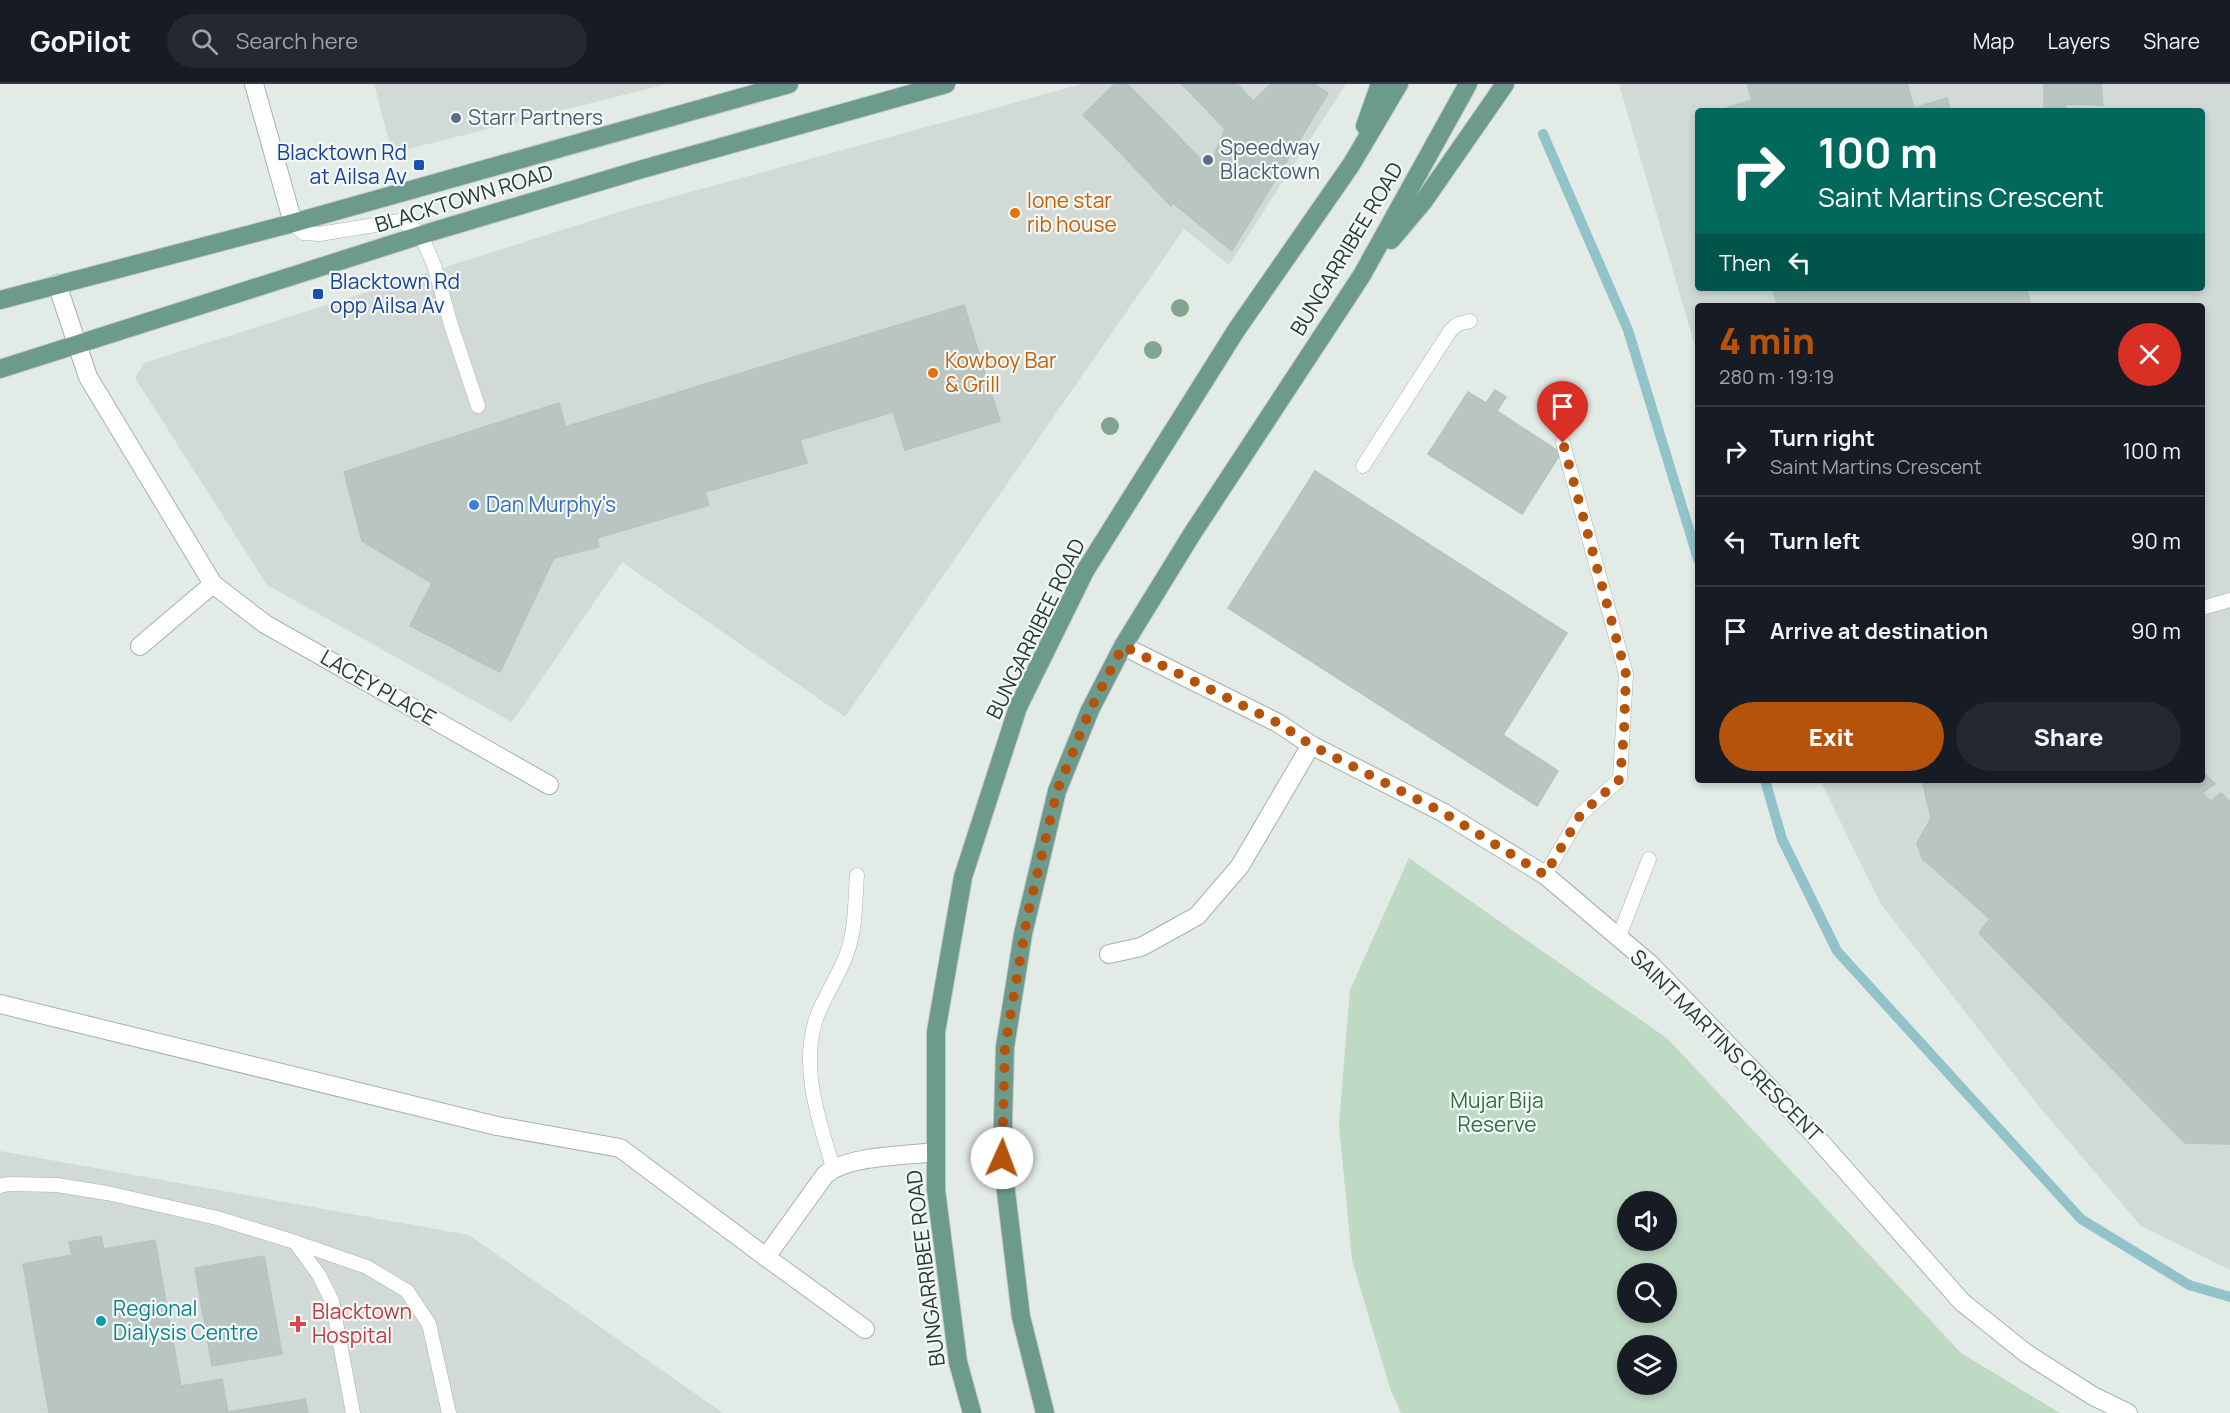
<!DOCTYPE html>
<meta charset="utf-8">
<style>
:root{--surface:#171b24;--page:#242831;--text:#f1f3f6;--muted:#9ea1a6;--line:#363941;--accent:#b45309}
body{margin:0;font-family:Manrope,sans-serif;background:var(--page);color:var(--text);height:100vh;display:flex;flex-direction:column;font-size:22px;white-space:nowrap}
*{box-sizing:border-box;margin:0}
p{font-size:20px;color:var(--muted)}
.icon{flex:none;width:33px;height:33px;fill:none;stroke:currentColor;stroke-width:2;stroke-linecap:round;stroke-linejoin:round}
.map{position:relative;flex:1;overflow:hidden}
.drawer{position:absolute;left:1695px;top:219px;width:510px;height:480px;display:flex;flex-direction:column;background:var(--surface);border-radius:6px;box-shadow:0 3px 9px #0003}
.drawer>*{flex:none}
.hud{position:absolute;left:1695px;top:24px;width:510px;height:183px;border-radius:6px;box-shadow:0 3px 9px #0003;background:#00695c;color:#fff;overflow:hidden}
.fabs{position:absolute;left:1617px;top:1107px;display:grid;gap:12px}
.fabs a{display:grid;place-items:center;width:60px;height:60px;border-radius:50%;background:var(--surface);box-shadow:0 3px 9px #0003;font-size:30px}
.pin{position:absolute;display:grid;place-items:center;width:51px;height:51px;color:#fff;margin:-62px -26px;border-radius:50% 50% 50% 0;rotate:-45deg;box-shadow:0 0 6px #0007}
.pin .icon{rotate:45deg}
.me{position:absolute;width:66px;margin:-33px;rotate:2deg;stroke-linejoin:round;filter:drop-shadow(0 0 4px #0008)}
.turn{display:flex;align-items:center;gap:21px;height:126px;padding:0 24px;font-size:27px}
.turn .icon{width:78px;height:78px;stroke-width:2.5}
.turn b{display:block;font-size:42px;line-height:51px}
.then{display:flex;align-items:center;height:57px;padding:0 24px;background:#0003;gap:12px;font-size:22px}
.round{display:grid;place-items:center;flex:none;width:63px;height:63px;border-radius:32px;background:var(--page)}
.summary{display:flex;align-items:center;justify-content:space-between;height:102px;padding:0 24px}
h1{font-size:36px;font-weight:800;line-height:45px;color:var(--accent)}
.action{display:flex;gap:12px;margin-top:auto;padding:12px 24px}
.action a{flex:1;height:69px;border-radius:36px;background:var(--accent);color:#fff;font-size:24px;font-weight:800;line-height:69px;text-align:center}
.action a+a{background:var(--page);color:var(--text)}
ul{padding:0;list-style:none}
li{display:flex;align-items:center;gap:18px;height:90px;padding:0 24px;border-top:2px solid var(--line)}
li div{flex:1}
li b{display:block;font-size:22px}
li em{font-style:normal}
header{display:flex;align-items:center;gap:36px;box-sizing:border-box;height:84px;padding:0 30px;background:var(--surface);border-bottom:2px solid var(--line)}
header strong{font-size:28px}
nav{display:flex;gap:33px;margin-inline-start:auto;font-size:21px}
.search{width:420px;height:54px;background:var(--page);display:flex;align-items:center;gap:15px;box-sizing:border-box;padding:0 21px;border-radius:33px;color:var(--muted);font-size:22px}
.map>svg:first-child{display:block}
.built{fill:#d1dad6;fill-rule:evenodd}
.green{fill:#bed9c4;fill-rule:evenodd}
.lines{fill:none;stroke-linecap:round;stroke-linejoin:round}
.stream{stroke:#91c3c9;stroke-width:10}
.building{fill:#b8c5c0;stroke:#b6c4bd;stroke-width:1.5}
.service-casing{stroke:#a6b2ad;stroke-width:15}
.minor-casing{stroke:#a6b2ad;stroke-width:20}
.primary-casing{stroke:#c2c8c6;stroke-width:20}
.service{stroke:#fff;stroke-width:14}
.minor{stroke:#fff;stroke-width:18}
.primary{stroke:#6c9b8d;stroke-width:18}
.tree{fill:#82a58f}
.route{stroke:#b45309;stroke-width:10;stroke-dasharray:0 18}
.service-dot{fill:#5c6f8a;stroke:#f3f8f5;stroke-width:2}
.transit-dot{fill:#1a4fb4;stroke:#f3f8f5;stroke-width:2}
.food-dot{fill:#e8710a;stroke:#f3f8f5;stroke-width:2}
.shop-dot{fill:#3f7fe0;stroke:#f3f8f5;stroke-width:2}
.culture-dot{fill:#0f9aa8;stroke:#f3f8f5;stroke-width:2}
.health-dot{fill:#e0444e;stroke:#f3f8f5;stroke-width:2}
.labels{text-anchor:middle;stroke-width:4.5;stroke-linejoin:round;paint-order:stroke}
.service-label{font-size:21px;fill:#4e5e75;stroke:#f3f8f5;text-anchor:start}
.transit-label{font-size:21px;fill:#164399;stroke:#f3f8f5;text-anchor:end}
.street-label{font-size:21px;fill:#243a33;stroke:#f3f8f5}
.food-label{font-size:21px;fill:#c56008;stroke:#f3f8f5;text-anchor:start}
.shop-label{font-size:21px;fill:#366cbe;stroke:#f3f8f5;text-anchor:start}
.park-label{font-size:21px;fill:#336c47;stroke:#f3f8f5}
.culture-label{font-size:21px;fill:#0d838f;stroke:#f3f8f5;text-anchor:start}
.health-label{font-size:21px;fill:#be3a42;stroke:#f3f8f5;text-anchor:start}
</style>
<header>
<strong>GoPilot</strong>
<div class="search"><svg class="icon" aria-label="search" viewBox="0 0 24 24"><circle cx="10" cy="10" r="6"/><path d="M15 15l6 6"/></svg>Search here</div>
<nav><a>Map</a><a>Layers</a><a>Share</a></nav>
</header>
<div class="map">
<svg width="2230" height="1329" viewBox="0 0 2230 1329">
<rect width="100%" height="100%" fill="#e3ebe7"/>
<g class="built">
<path d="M374,0h293l-275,69z"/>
<path d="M1082,0h264l-117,181 -45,-36 -339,488 -223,-155 -110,160 -245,-137 -132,-207 9,-15 481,-153z"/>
<path d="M1619,0h611v1186l-89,-44 -100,-117 -161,-206 -60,-123h382v-474h-504v51zM1698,27h504v177h-504z"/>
<path d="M0,1067l469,84 254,178h-723z"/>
</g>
<path class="green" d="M1409,774l259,181 293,314 99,60h-659l-11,-25 -38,-128 -13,-135 11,-135zM1628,1118h38v38h-38zM1628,1190h38v38h-38zM1628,1262h38v38h-38z"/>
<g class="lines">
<g class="stream">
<path d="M1543,50l85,196 70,229"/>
<path d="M1765,696l17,59 55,112 244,268 108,66 41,12"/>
</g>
</g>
<g class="building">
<path d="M1115,0h12l26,26 -38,37 -32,-32z"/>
<path d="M1182,0h55l17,18 -29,27z"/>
<path d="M1271,0h43l14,9 -96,158 -59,-48 36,-35 16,-39z"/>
<path d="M1747,0h160l7,24 33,-10 4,13h-234l35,-11z"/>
<path d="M2044,0h57l2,21 -37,-1v7h-22z"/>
<path d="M1153,26l56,58 -38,38 -56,-59z"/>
<path d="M1772,204h254l5,18h-253z"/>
<path d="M964,221l36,116 -95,29 -36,-116z"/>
<path d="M869,250l24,78 -93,28 7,23 -102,29 4,13 -112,33 -32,-111z"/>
<path d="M1495,306l11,7 -9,14 64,42 -39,61 -94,-60 40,-62 18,11z"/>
<path d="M559,319l40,144 -45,11 -54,114 -90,-46 22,-43 -70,-42 -18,-69z"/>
<path d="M1315,387l252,162 -64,102 55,36 -21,35 -309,-198z"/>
<path d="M2202,687l13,13 -13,9 9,8 10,-8 9,9v342l-45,-1 -206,-210 11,-14 -68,-61 -5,-15 14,-25 -9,-38h280z"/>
<path d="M101,1152l3,13 51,-9 26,146 41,-7 6,33 77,-13 3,14h-259l-26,-149 49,-9 -3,-13z"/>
<path d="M264,1172l18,98 -70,12 -17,-98z"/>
</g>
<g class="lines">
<defs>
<g id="service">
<path d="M293,139l10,10 16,1 81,-13 9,4 12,10 13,30 17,60 27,81"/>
<path d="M1363,382l87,-135 8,-7 12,-3"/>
<path d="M2202,524l28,-8"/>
<path d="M1545,791l36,-61 39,-35 6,-105 -63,-231"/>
<path d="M1618,855l31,-80"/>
<path d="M833,1083c-14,-46 -33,-99 -17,-148 8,-23 23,-43 31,-66 9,-25 8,-52 10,-78"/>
<path d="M0,1102l8,-2 49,1 50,8 110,25 78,24 72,25 40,24 22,33 20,89"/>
<path d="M295,1158l24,33 13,26 21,112"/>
</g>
<g id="minor">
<path d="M254,0l39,139"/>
<path d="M57,200l31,93 125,207 52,40 284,161"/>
<path d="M140,562l73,-62"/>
<path d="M1123,562l155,77 33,22 133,68 101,62 105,89 160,166 152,172 65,52 66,42 35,17"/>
<path d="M1109,870l32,-7 56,-31 43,-50 71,-121"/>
<path d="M0,920l497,122 123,22 146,109 59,-82c23,-20 79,-19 111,-23"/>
<path d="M766,1173l99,72"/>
</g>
<g id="primary">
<path d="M1365,42l15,-42"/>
<path d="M1391,156l32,-38 82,-118"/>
<path d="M0,216l293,-77 496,-139"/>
<path d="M0,285l421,-134 218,-65 307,-86"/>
<path d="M972,1329l-14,-51 -22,-172v-158l27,-155 55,-170 67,-136 152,-242 114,-164 48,-81"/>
<path d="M1045,1329l-24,-96 -19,-159 3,-111 18,-113 34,-143 33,-81 33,-64 69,-112 170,-259 106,-191"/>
</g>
</defs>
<use href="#service" class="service-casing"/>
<use href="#minor" class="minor-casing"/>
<use href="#primary" class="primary-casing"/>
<use href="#service" class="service"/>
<use href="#minor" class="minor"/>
<use href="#primary" class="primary"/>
</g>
<g class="tree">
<circle cx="1180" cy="224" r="9"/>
<circle cx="1153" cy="266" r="9"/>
<circle cx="1110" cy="342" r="9"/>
</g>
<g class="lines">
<path class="route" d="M1002,1074l3,-111 23,-134 29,-122 33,-81 33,-64 155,77 33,22 133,68 101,62 36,-61 39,-35 4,-47 2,-58 -63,-231"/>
</g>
<g class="service-dot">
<circle cx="456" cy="34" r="6"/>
<circle cx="1208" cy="76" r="6"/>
</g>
<g class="transit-dot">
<rect x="413" y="75" width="12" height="12" rx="3"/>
<rect x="312" y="204" width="12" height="12" rx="3"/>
</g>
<g class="food-dot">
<circle cx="1015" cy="129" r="6"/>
<circle cx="933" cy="289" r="6"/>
</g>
<circle class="shop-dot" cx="474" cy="421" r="6"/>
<circle class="culture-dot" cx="101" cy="1237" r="6"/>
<path class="health-dot" d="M295 1231h6v6h6v6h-6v6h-6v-6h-6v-6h6z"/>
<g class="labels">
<g class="service-label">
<text x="468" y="41">Starr Partners</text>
<text x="1220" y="71">Speedway<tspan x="1220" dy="24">Blacktown</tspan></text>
</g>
<g class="transit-label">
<text x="407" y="76">Blacktown Rd<tspan x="407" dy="24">at Ailsa Av</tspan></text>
<text x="330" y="205" text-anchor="start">Blacktown Rd<tspan x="330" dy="24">opp Ailsa Av</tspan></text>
</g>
<g class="street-label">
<text transform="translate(464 115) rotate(-17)" y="7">BLACKTOWN ROAD</text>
<text transform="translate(1347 165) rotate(-59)" y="7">BUNGARRIBEE ROAD</text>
<text transform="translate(1036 545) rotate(-64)" y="7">BUNGARRIBEE ROAD</text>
<text transform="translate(378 604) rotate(30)" y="7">LACEY PLACE</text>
<text transform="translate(1726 962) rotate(45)" y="7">SAINT MARTINS CRESCENT</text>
<text transform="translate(926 1184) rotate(-97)" y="7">BUNGARRIBEE ROAD</text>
</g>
<g class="food-label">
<text x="1027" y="124">lone star<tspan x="1027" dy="24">rib house</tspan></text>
<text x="945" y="284">Kowboy Bar<tspan x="945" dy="24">&amp; Grill</tspan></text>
</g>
<g class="shop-label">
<text x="486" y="428">Dan Murphy's</text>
</g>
<g class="park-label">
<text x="1497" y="1024">Mujar Bija<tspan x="1497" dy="24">Reserve</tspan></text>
</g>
<g class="culture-label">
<text x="113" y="1232">Regional<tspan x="113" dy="24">Dialysis Centre</tspan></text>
</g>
<g class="health-label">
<text x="312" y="1235">Blacktown<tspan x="312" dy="24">Hospital</tspan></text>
</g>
</g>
</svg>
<div class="fabs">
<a><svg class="icon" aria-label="sound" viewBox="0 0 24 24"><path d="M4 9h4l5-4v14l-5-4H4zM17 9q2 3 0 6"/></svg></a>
<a><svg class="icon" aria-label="search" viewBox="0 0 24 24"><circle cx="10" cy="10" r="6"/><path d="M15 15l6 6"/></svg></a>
<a><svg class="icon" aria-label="layers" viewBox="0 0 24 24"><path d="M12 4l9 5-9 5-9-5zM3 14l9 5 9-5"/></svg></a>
</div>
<div class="pin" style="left:1563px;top:359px;background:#d93025"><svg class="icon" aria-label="arrive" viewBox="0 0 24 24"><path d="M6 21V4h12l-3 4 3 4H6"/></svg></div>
<svg class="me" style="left:1002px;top:1074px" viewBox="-20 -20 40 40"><circle r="19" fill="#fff"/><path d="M0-13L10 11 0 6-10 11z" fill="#b45309"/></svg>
<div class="hud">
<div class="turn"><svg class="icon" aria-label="right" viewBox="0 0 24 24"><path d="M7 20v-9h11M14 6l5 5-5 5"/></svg><div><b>100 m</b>Saint Martins Crescent</div></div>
<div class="then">Then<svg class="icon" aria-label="left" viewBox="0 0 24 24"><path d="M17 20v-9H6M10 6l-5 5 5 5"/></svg></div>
</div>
<section class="drawer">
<div class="summary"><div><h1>4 min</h1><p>280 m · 19:19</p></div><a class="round" style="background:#d93025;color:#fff"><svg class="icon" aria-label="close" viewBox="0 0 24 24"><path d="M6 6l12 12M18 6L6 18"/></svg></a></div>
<ul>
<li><svg class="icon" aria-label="right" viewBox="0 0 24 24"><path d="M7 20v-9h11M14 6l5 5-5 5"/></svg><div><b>Turn right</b><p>Saint Martins Crescent</p></div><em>100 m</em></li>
<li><svg class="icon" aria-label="left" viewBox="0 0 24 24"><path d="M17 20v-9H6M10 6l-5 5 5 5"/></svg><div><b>Turn left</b></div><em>90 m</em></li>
<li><svg class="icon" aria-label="arrive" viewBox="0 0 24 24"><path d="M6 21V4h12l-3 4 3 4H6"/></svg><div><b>Arrive at destination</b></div><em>90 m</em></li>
</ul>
<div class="action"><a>Exit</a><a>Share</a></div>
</section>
</div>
